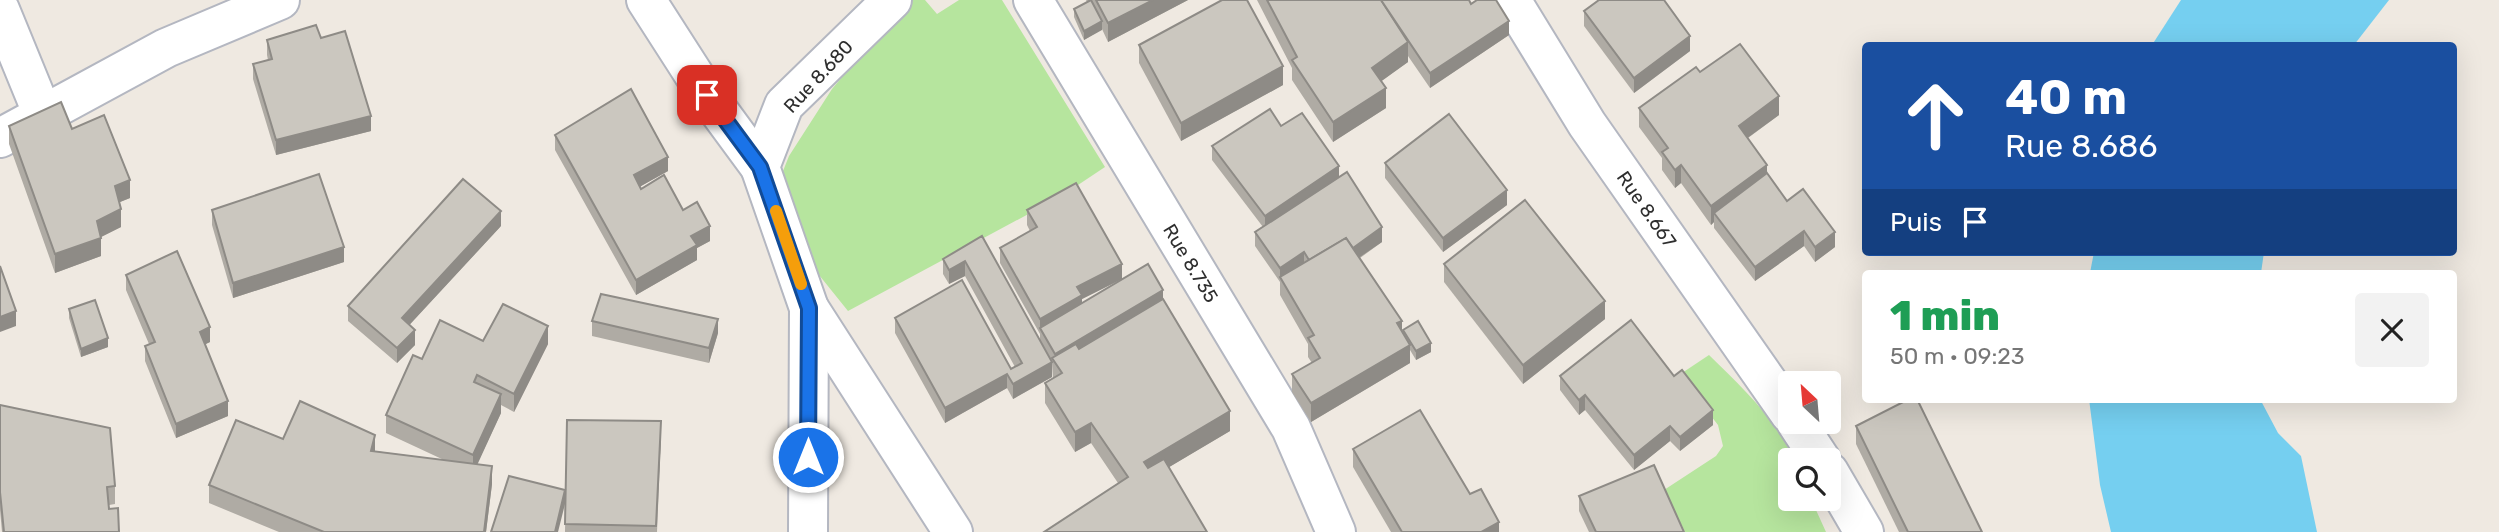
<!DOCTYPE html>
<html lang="fr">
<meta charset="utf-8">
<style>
:root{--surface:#fff;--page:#f2f2f2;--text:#222;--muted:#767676}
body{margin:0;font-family:Rubik,sans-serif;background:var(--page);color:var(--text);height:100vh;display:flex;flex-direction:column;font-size:26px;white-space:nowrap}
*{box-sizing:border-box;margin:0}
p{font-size:23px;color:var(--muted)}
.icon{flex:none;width:38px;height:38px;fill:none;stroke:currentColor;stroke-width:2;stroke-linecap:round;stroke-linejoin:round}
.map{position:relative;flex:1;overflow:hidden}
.side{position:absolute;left:1862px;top:270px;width:595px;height:133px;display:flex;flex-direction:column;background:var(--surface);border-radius:7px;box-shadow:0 7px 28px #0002}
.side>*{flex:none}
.guide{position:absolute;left:1862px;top:42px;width:595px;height:214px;border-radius:7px;box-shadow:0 7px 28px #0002;background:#1a4fa0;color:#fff;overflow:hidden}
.needle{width:46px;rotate:334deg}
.buttons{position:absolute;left:1778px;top:371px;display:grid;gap:14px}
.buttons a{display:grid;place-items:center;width:63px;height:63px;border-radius:7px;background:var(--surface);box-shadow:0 7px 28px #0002;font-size:35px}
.pin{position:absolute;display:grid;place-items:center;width:60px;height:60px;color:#fff;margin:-30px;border-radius:14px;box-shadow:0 4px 10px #0006}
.me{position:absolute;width:77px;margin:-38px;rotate:0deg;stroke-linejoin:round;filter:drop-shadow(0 0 5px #0008)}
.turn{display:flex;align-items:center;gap:24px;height:147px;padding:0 28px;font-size:32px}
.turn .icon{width:91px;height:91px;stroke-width:2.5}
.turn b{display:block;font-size:49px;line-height:60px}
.then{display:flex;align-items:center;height:66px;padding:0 28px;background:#0003;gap:14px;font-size:26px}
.round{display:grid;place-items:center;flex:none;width:74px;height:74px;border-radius:7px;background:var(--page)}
.head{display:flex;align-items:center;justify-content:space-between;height:119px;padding:0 28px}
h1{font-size:42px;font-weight:800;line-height:52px;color:#1e9e55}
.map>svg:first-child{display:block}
.green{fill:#b6e59e}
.water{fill:#75cff0}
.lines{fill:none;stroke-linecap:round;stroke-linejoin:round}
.minor-casing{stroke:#b4b7c1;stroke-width:42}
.minor{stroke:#fff;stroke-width:38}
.wall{fill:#afaba4}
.shaded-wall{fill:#8e8b86}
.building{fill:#cbc7bf;stroke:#8e8b86;stroke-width:2}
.route-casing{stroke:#114b97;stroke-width:18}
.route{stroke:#1a73e8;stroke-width:12}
.slow{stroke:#f59e0b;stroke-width:12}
.labels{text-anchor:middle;stroke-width:6;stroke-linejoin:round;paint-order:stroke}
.street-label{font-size:19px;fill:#2e2e2e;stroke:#fff}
</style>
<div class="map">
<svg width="2499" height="532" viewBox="0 0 2499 532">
<rect width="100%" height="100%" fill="#efe9e1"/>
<g class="green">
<path d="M907,0h18l12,14 22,-14h43l103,167 -45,30 -212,114 -37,-46 -28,-94 6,-15 43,-67z"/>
<path d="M1709,355c32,31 67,64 85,105h-4v39h21l15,33h-141l-21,-42 52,-34 7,-10 -5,-21 -39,-50z"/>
</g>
<g class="water">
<path d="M2181,0h208l-35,45h-202z"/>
<path d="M2094,252h170l-3,21h-171z"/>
<path d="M2089,399h171l18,34 23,23 16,76h-206l-11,-47z"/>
</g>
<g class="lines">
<defs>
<g id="minor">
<path d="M646,0l61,95 53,72"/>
<path d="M1033,0l258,428 45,104"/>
<path d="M1511,0l76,124 203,290"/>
<path d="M0,10l43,105"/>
<path d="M0,138l166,-90 114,-48"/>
<path d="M809,308l144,224"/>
<path d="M1796,422l25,38"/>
<path d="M1829,472l35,60"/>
<path d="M808,532l1,-224 -49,-141 24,-62 108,-105"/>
</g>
</defs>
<use href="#minor" class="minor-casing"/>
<use href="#minor" class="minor"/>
</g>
<g class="wall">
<path d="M1086,0h102l-80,42 -6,-13 -18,11 -10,-23v-8l13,-7z"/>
<path d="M1257,0h212l2,4 38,31 -79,53 -22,-32v6l-27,19 5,27 -53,34 -41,-62v-12z"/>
<path d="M1584,11l106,40 -56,42 -50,-67z"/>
<path d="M321,38l50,93 -95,24 -23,-76v-15l15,-4 -1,-5v-15z"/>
<path d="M1139,45l144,40 -102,56 -42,-78z"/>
<path d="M1700,72l79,43 -31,23 19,36 20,27 48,46 -20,15 -11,-16 -49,35 -41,-53v-6l-3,3 -30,-42 -6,5 -13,-18v-12l-23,-31v-19z"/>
<path d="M9,126l63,3 58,69 -10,4 1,25 -20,10v19l-46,17 -46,-129z"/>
<path d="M1281,126l58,51 43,65 -22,16 43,76v-4l28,22 -15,8 -6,-10v13l-99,59 -19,-30v-18l20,-11 -4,-6v-13l-28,-49v-13l-25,-36v-14l8,-5 -51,-67v-14z"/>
<path d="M555,135l113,36 -29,16 2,2 42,21 27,31 -13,7v12l-61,35 -81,-145z"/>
<path d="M1385,163l122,42 -64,47 -58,-74z"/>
<path d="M212,210l132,52 -111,36 -21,-73z"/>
<path d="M1027,210l95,69 -40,20v4l81,-4 67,132 -61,36 -51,16 -27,-40 -16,9 -30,-49v-20l8,-4 -1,-16 -1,-2 1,16 -39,22 -6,-11 -62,35 -50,-90v-15l116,51 4,-2 -50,-91 -16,8 -6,-10v-15l39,-23 58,106v-8l-40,-71v-15l30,-17 -3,-6z"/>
<path d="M501,226l-92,99 6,20 -18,18 -49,-42v-15z"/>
<path d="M1444,264l161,55 -82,65 -79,-102z"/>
<path d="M126,275l84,67 -5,2 23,72 -52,22 -31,-77v-15l4,-2 -23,-54z"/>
<path d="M69,309l39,38 -27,10 -12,-39z"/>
<path d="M592,321l126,12 -9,30 -117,-27z"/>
<path d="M483,341l65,3 -34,68 -13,-7v8l-24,51 15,20 -6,48h-207l-70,-29v-18l74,-46 161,21 -58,-27v-18l36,-56z"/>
<path d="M1560,376h114l39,49 -33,26 -10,-10 -36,29 -49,-60 -6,5 -19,-25z"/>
<path d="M0,405l115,81v18l-6,1v4l10,23h-117l-2,-22z"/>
<path d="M567,420l94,16 -4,96h-92z"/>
<path d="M1856,426l126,106h-83l-43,-88z"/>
<path d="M1353,449l117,45 29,38h-108l-38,-65z"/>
<path d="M1579,496l105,36h-95l-10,-21z"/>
</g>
<g class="shaded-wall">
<path d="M1153,0h35l-80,42v-19z"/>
<path d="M1102,21v9l-18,10v-9z"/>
<path d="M1509,21v14l-79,53v-15z"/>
<path d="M1690,36v15l-56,42v-15z"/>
<path d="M1408,42v20l-36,26v-20z"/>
<path d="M1283,66v19l-102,56v-18z"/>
<path d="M1386,88v20l-53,34v-20z"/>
<path d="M1779,96v19l-40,29v-18z"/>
<path d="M371,116v15l-95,24v-15z"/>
<path d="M668,157v14l-34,19v-15z"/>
<path d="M1681,165v18l-6,5v-18z"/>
<path d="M1767,165v18l-53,30v9l-3,3v-19z"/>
<path d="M1339,166v15l-74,49v-14z"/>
<path d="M130,180v18l-15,6v-18z"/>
<path d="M1507,190v15l-64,47v-14z"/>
<path d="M121,209v18l-24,12v-18z"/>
<path d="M501,211v15l-99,107v-15z"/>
<path d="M710,226v15l-13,7v12l-61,35v-15l55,-44z"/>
<path d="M1382,227v15l-31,21v-15z"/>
<path d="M1804,231v15l-49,35v-14z"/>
<path d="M1835,232v15l-20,15v-15z"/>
<path d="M101,238v18l-46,17v-19z"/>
<path d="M344,247v15l-111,36v-15z"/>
<path d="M1304,252v15l-24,10v5v-14z"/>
<path d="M965,261v15l-16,8v-14z"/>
<path d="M1122,264v15l-40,20v11l-42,18v6v-15l37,-32z"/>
<path d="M1163,290v15l-108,58v-9z"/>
<path d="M1605,301v18l-82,65v-19z"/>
<path d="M16,311v15l-16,6v-15z"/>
<path d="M718,319v14l-9,30v-15z"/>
<path d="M1402,321v18l-5,-16z"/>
<path d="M548,326v18l-34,68v-18z"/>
<path d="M210,327v15l-10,5v-15z"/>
<path d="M415,330v15l-18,18v-15z"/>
<path d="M108,338v9l-27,10v-8z"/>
<path d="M1431,343v9l-15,8v-9z"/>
<path d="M1410,345v18l-99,59v-19z"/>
<path d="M1052,362v15l-39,22v-15z"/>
<path d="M1007,374v14l-62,35v-15z"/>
<path d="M501,394v19l-28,61v-19z"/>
<path d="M1585,395v15l-6,5v-15z"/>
<path d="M228,401v15l-52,22v-14z"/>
<path d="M1713,410v15l-33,26v-14z"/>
<path d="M1230,411v20l-86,51v-20z"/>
<path d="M661,421v15l-5,96z"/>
<path d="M1091,423v20l-16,9v-20z"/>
<path d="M1670,426v15l-36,29v-15z"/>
<path d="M375,435v18l-4,-2z"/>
<path d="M492,466v18l-6,48h-2z"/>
<path d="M565,490v14l-7,28h-3z"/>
<path d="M1499,522v10h-18z"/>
</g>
<g class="building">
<path d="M1091,0l11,21 -18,10 -10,-22z"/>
<path d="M1096,0h57l-45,23z"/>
<path d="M1222,0h25l36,66 -102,57 -42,-78z"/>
<path d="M1267,0h114l27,42 -36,26 14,20 -53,34 -41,-62 5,-3z"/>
<path d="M1381,0h88l2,4 6,-4h19l13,21 -79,52z"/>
<path d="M1599,0h65l26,36 -56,42 -50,-67z"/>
<path d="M316,25l5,13 24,-7 26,85 -95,24 -23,-76 19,-5 -5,-19z"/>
<path d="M1740,44l39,52 -40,30 28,39 -56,41 -30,-41 -6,5 -13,-18 6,-4 -29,-40 57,-41 4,5z"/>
<path d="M631,89l37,68 -34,18 7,14 23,-14 19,35 14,-8 13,24 -19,10 6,9 -61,35 -81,-145z"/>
<path d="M61,102l11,27 32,-14 26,65 -15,6 6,23 -24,12 4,17 -46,16 -46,-128z"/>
<path d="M1270,109l11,17 21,-13 37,53 -74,50 -53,-70z"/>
<path d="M1449,114l58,76 -64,48 -58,-75z"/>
<path d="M1347,172l35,55 -29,21 -7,-10 -37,22 -5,-8 -24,16 -25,-36z"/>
<path d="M1767,173l20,28 16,-12 32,43 -20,15 -11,-16 -49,36 -41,-54z"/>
<path d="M319,174l25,73 -111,36 -21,-73z"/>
<path d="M463,179l38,32 -99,107 13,12 -18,18 -49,-42z"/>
<path d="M1076,183l46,81 -45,23 5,8 -42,24 -40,-71 37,-21 -10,-17z"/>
<path d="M1525,200l80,101 -82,64 -79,-101z"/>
<path d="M982,236l70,126 -39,22 -6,-10 -62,34 -50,-90 67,-38 49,89 11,-6 -57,-102 -16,9 -6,-11z"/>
<path d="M1346,238l56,83 -5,2 13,22 -99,58 -19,-29 28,-16 -12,-20 6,-3 -34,-58z"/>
<path d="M177,251l33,76 -10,5 28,69 -52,23 -31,-78 10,-4 -29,-67z"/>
<path d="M1148,264l15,26 -108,64 -15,-26z"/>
<path d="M0,266l16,45 -16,6z"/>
<path d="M601,294l117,25 -9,29 -117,-27z"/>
<path d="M1163,299l67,112 -86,51 4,6 16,-9 43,73h-163l84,-55 -37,-54 -16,9 -30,-49 17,-10 -10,-15 24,-14 3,5z"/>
<path d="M95,300l13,38 -27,11 -12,-40z"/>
<path d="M503,304l45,22 -34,68 -37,-19 -3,7 27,12 -28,61 -87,-40 27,-60 9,4 18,-39 43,21z"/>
<path d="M1631,320l43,56 8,-6 31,40 -33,27 -10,-11 -36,29 -49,-60 -6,5 -19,-24z"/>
<path d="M1418,321l13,22 -15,8 -13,-21z"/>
<path d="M1909,399h8l65,133h-74l-52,-106z"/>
<path d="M300,401l75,34 -4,16 121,15 -8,66h-160l-115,-47 27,-65 47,19z"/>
<path d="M0,405l110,23 5,58 -8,1 2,22 9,-1 1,24h-115l-4,-40z"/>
<path d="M1420,410l50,84 11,-5 18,33 -18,10h-79l-49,-83z"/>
<path d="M567,420l94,1 -5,105 -91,-2z"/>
<path d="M1654,465l30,67h-88l-17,-36z"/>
<path d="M509,476l56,14 -10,42h-64z"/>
</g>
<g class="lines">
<defs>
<path id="route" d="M707,95l53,72 49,141 -1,149"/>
</defs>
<use href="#route" class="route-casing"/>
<use href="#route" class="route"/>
<path class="slow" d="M776,211l25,73"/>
</g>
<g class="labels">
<g class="street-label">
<text transform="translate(818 76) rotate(-47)" y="7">Rue 8.680</text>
<text transform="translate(1647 209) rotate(55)" y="7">Rue 8.667</text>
<text transform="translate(1191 263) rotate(59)" y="7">Rue 8.735</text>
</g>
</g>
</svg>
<div class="buttons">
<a><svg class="needle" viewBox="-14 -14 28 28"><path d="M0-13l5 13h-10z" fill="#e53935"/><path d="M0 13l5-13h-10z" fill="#767676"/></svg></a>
<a><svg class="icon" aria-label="search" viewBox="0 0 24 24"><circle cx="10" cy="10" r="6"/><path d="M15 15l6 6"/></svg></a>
</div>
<div class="pin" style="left:707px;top:95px;background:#d93025"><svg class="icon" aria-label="arrive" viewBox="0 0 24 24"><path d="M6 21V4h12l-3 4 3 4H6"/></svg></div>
<svg class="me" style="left:808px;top:457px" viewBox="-20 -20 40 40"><circle r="17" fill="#1a73e8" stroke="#fff" stroke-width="3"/><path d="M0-11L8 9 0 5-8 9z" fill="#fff"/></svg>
<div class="guide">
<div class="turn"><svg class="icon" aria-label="ahead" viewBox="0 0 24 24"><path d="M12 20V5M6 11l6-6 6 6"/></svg><div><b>40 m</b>Rue 8.686</div></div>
<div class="then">Puis<svg class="icon" aria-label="arrive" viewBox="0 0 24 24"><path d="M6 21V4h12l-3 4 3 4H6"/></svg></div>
</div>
<section class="side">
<div class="head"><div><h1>1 min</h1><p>50 m · 09:23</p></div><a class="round"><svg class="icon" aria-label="close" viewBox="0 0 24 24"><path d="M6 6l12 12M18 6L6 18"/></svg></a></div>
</section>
</div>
